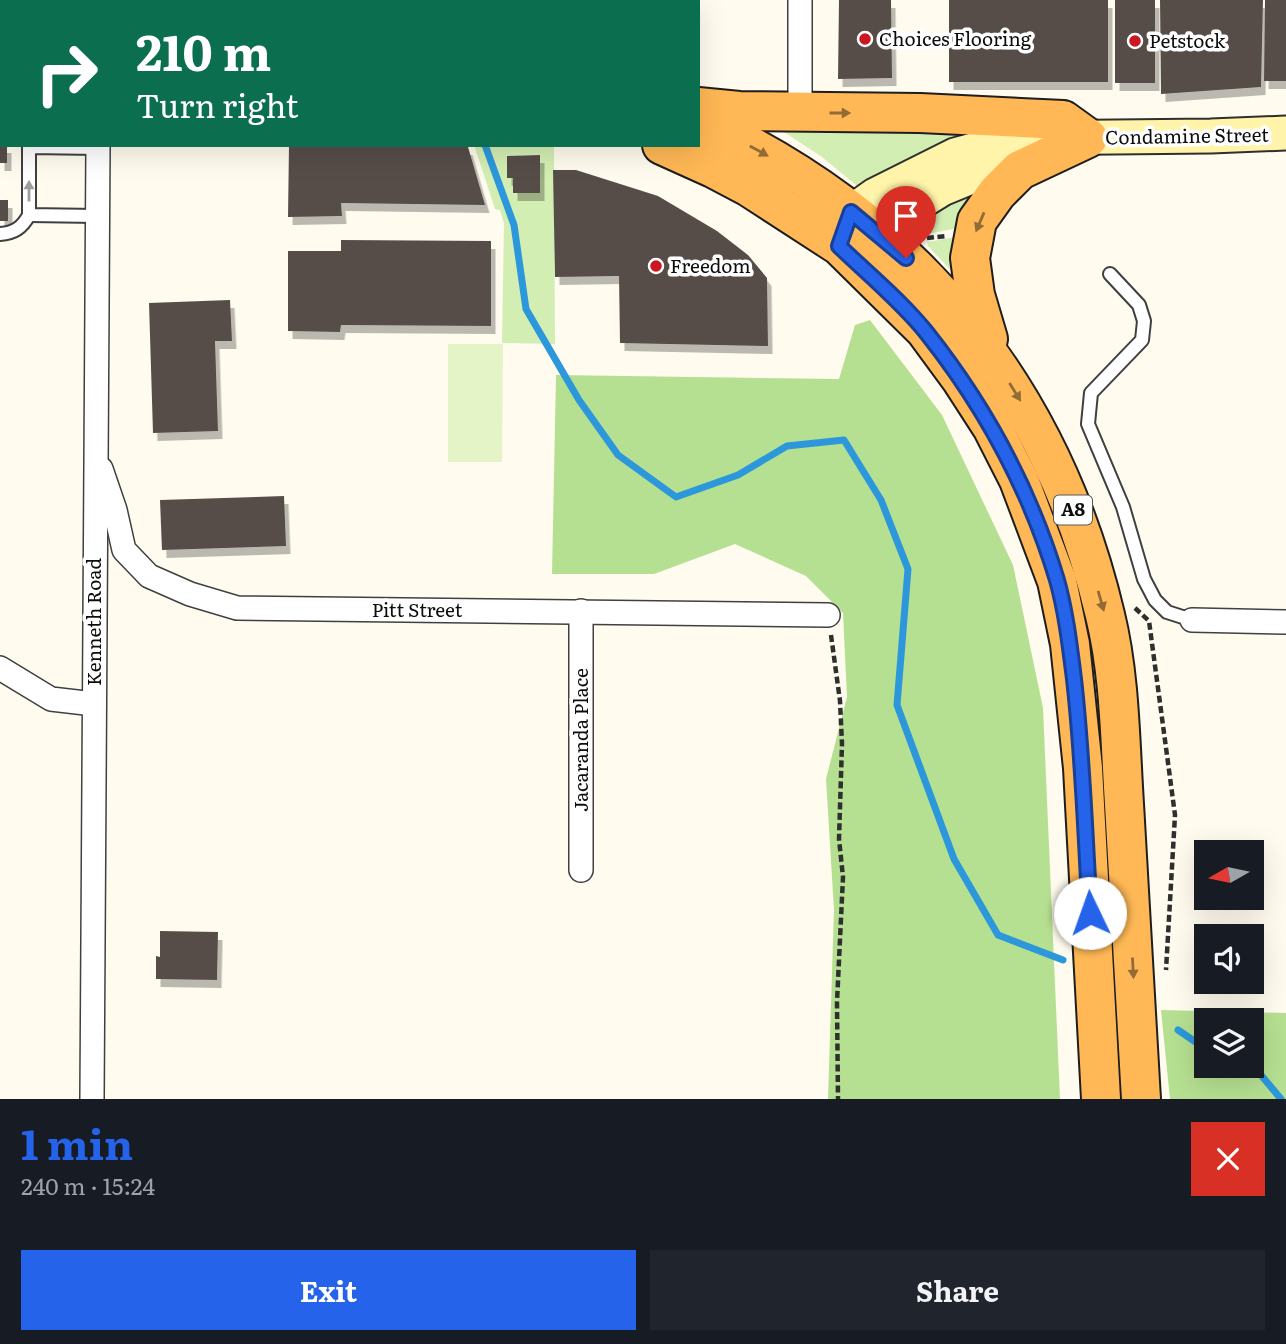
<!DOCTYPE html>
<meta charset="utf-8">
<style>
:root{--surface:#171b24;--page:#20242c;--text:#f1f3f6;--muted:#9ea1a6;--accent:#2563eb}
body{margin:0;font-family:Literata,serif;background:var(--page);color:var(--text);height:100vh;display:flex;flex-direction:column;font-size:26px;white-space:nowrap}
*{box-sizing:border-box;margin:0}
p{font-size:23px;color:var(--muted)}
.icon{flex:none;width:38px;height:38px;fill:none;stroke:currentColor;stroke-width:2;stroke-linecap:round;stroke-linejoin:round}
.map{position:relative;height:1099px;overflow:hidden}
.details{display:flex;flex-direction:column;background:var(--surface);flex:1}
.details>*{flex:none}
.hud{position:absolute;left:0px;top:0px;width:700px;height:147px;box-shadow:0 7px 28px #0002;background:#0b6e4f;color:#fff;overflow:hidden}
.needle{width:46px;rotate:261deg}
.fabs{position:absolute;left:1194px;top:840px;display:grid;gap:14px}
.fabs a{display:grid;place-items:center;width:70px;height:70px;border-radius:0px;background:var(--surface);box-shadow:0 7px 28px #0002;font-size:35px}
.pin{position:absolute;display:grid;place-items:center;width:60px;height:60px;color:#fff;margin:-72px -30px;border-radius:50% 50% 50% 0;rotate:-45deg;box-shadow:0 0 7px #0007}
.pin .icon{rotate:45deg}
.me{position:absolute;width:77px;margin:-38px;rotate:357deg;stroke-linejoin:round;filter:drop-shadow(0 0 5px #0008)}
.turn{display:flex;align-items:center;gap:24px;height:147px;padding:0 21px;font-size:32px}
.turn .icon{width:91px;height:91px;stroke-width:2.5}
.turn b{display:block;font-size:49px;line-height:60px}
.round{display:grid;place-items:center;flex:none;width:74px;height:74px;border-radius:0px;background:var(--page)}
.headline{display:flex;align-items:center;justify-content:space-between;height:119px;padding:0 21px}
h1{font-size:42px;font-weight:700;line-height:52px;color:var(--accent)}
.action{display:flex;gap:14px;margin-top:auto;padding:14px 21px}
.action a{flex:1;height:80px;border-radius:0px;background:var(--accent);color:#fff;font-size:28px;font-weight:700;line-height:80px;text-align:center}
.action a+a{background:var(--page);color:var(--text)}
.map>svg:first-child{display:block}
.green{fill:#d3eeb3;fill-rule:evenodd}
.forest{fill:#b6e091;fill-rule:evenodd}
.pitch{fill:#e5f4c6}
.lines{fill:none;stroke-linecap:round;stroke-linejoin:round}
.stream{stroke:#2c98db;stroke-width:7}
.building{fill:#574e49;filter:url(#shadow)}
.service-casing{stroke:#404040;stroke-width:16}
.minor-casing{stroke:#404040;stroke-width:26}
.secondary-casing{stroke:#2f2f2f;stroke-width:37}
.trunk-casing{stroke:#1e1e1e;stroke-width:42}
.path{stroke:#2f2f2f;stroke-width:4.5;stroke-dasharray:7 3.5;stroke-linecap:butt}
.service{stroke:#fff;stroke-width:12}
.minor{stroke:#fff;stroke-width:23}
.secondary{stroke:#fff4a9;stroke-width:33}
.trunk{stroke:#ffb855;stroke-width:38}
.oneway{fill:#926b35}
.oneway2{fill:#9e9e9e}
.route-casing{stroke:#184099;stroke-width:18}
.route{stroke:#2563eb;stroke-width:12}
.poi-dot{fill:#cc1723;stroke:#fff;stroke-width:2.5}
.labels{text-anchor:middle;stroke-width:7;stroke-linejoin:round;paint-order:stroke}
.shield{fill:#fff;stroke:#565656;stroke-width:2}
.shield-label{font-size:18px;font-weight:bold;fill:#0d0d0d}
.poi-label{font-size:19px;fill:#0d0d0d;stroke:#fff;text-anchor:start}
.street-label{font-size:19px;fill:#0d0d0d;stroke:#fff}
</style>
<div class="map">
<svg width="1286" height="1099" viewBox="0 0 1286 1099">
<defs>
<filter id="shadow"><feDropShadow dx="4.5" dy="8" stdDeviation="0" flood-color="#0004"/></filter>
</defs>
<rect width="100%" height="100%" fill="#fffbee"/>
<g class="green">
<path d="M977,128l-1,9 -114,53 -40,-33 -41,-27z"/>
<path d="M474,145l80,1 1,198 -53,-1 2,-119 -4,-14 -5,-1zM539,155l-26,23 -6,-1v-21z"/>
<path d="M975,190l-12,37 -45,9 -6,-10 12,-11z"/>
<path d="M956,237v39l-28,-30 -1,-4z"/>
</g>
<g class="forest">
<path d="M870,320l72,95 71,150 30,143 17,391h-232l6,-189 -8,-131 21,-82 -4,-84 -37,-37 -71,-32 -81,30h-102l4,-199 283,4 16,-54z"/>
<path d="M1161,1010l125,3v86h-116zM1206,1020h45v46h-45z"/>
</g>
<path class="pitch" d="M448,344h55l-1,118h-54z"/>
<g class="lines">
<g class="stream">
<path d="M434,0v2"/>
<path d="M485,145l29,80 12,84 53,91 39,55 58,42 62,-22 49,-29 57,-6 37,60 27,69 -11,136 57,154 44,76 65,25"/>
<path d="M1178,1030l28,19"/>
<path d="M1238,1066l23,9 20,24"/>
</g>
</g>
<g class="building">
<path d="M839,0h52l1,78 -54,1z"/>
<rect x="949" y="0" width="159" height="82"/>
<rect x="1115" y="0" width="40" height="83"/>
<path d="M1160,0h103l-2,87 -100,7z"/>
<path d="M1265,0h21v81h-22z"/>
<rect x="0" y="145" width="7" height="18"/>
<path d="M289,145l179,2 17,58 -144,-2 1,13 -54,1z"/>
<path d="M540,155v38h-27v-15h-6v-22z"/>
<path d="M553,170h23l82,26 59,35 31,24 19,23 1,68 -148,-3 -1,-67 -64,1z"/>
<rect x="0" y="200" width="8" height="21"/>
<path d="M341,240l150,1v85l-150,-1 -1,7 -52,-1v-80h53z"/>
<path d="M230,300l2,41h-17l3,90 -65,2 -4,-130z"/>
<path d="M284,496l2,50 -124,4 -2,-50z"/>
<path d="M160,931l58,1 -1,48 -61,-1v-23l4,1z"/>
</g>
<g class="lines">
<defs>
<g id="service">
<path d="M0,124h2"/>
<path d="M97,216l-68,-1v-68l69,1"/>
<path d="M0,234c14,-1 22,-6 29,-19"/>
<path d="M1110,274l29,31 5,16 -2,19 -51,53 -3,31 35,83 21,72 11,21 12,12 25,8"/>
</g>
<g id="minor">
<path d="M800,112v-112"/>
<path d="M101,469l14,41 9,40 25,26 41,18 47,14 591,7"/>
<path d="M581,611v259"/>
<path d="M1192,620l94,2"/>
<path d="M0,668l51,31 43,5"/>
<path d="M92,1099l6,-954"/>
</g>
<g id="secondary">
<path d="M91,0v2"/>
<path d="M851,212l24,-17 80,-40 62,-17 194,-2 75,-3"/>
<path d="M874,231l68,-42 90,-37"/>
</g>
<g id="trunk">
<path d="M0,23h2"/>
<path d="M0,57h2"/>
<path d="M698,107l41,4 181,2 143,7 25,18 -68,32 -23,23 -20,28 -7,37 5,37 13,44"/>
<path d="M698,120c214,97 353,267 407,495 15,61 15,127 19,189 6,99 11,197 17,295"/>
<path d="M662,145l51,23 36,19 91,59 85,84 36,49 31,48 27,53 38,101 13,63 13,124 18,331"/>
</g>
</defs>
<use href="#service" class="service-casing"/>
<use href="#minor" class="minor-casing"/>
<use href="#secondary" class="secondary-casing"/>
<use href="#trunk" class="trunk-casing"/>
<g class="path">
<path d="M927,238l19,-2"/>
<path d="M1135,608l14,13 26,194 -9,155"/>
<path d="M831,635l9,66 2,43 -3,95 4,38 -6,125 1,97"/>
</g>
<use href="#service" class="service"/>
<use href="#minor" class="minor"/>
<use href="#secondary" class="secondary"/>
<use href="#trunk" class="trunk"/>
</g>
<defs><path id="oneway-solid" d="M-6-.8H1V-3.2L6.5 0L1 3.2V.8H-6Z" transform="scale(1.75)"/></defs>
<g class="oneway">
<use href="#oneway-solid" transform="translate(840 113)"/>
<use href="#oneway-solid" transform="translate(759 151) rotate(29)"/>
<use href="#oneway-solid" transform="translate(980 222) rotate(113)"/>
<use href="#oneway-solid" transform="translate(1015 392) rotate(58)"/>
<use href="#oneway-solid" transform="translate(1101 601) rotate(74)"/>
<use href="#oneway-solid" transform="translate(1133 968) rotate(87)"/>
</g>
<use class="oneway2" href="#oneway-solid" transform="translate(29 191) rotate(-90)"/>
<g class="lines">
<defs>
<path id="route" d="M906,258l-55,-46 -12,34c29,28 62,55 87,86 58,73 104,158 131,248 9,32 13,67 17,99 9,78 11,156 16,234"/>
</defs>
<use href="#route" class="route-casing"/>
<use href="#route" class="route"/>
</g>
<g class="poi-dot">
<circle cx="865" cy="39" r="7"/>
<circle cx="1135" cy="41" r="7"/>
<circle cx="656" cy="266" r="7"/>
</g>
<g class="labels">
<rect class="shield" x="1054" y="495.5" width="38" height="29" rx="5"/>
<g class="shield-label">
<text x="1073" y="516">A8</text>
</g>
<g class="poi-label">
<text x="879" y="46">Choices Flooring</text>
<text x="1149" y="48">Petstock</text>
<text x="670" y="273">Freedom</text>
</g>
<g class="street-label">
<text transform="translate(1187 136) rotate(-1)" y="7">Condamine Street</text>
<text x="417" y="617">Pitt Street</text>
<text transform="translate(94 622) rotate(-90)" y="7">Kenneth Road</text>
<text transform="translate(581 740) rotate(-90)" y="7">Jacaranda Place</text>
</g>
</g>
</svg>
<div class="fabs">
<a><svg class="needle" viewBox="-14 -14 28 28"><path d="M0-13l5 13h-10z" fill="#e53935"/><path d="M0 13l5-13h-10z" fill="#9ea1a6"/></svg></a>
<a><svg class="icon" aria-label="sound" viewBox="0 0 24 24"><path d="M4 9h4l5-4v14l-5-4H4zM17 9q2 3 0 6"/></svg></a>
<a><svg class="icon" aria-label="layers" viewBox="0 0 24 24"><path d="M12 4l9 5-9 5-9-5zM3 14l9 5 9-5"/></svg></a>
</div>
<div class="pin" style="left:906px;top:258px;background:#d93025"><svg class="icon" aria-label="arrive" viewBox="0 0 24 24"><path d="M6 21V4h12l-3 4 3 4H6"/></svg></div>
<svg class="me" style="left:1090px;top:913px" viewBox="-20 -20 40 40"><circle r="19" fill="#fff"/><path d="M0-13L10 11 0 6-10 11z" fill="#2563eb"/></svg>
<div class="hud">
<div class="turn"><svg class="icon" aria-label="right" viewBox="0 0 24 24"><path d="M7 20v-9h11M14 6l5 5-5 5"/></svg><div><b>210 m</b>Turn right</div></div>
</div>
</div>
<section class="details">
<div class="headline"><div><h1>1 min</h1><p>240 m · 15:24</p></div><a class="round" style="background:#d93025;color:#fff"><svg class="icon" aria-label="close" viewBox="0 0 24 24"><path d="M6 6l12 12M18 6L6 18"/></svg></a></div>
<div class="action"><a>Exit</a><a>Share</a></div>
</section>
